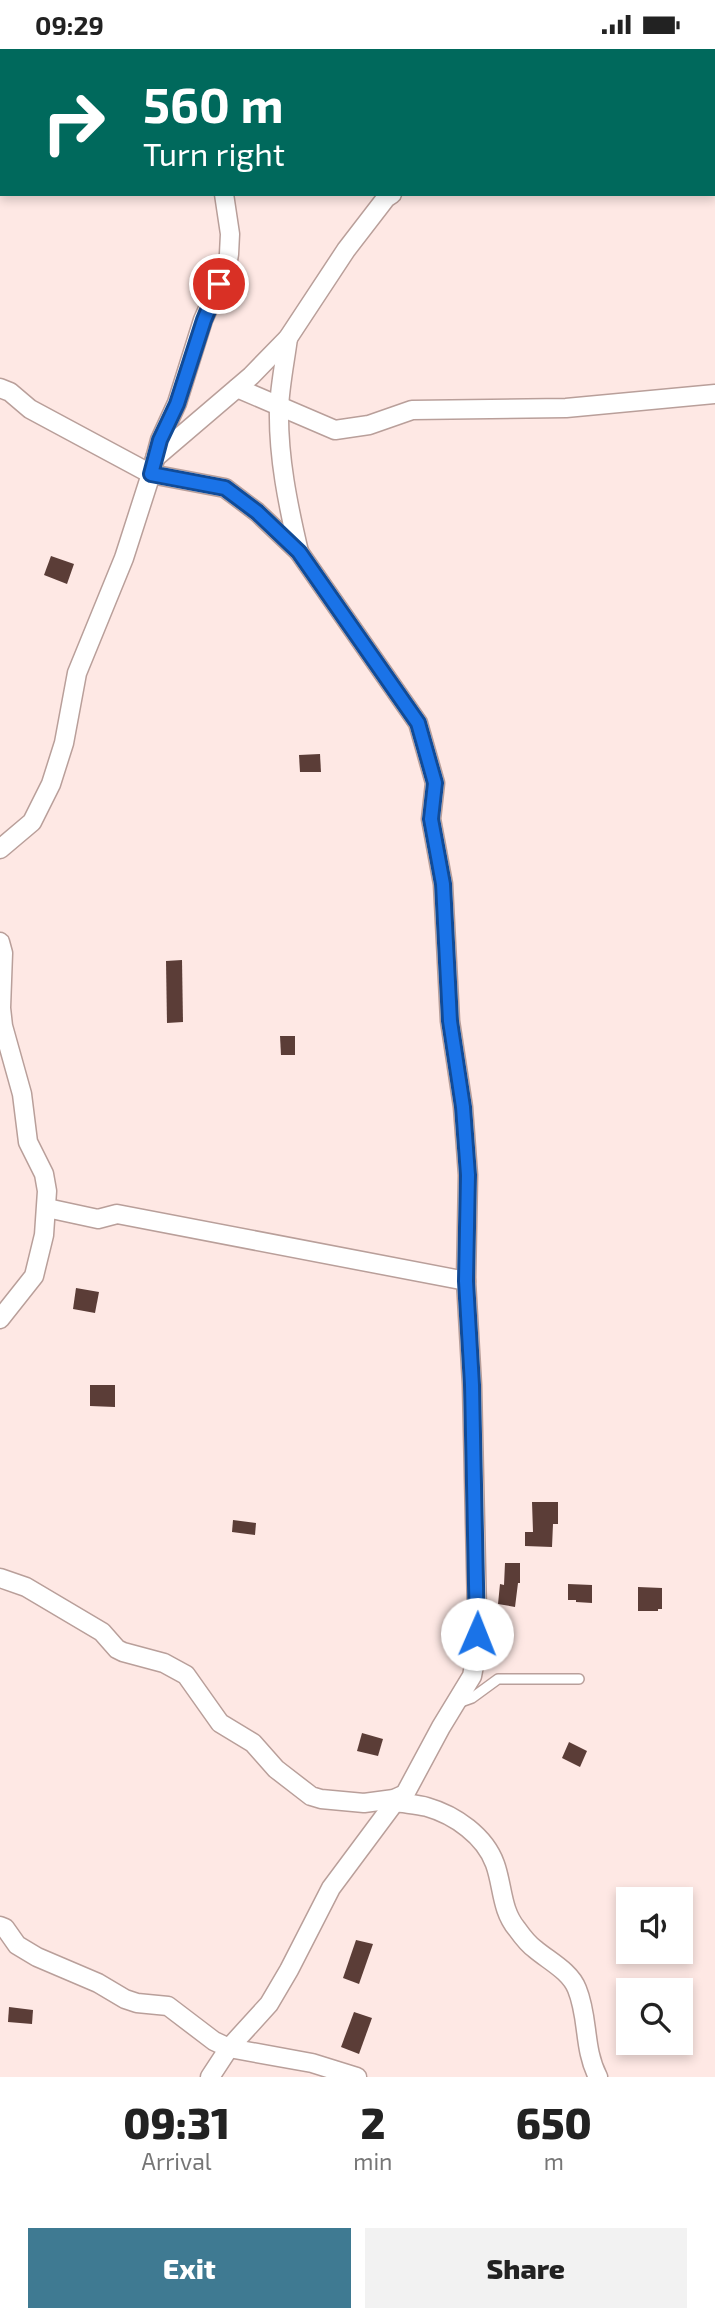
<!DOCTYPE html>
<style>
:root{--surface:#fff;--page:#f2f2f2;--text:#222;--muted:#767676;--accent:#3f7a92}
body{margin:0;font-family:"Exo 2",sans-serif;background:var(--page);color:var(--text);height:100vh;display:flex;flex-direction:column;font-size:26px;white-space:nowrap}
*{box-sizing:border-box;margin:0}
p{font-size:23px;color:var(--muted)}
.icon{flex:none;width:38px;height:38px;fill:none;stroke:currentColor;stroke-width:2;stroke-linecap:round;stroke-linejoin:round}
.map{position:relative;height:2028px;overflow:hidden}
.panel{display:flex;flex-direction:column;background:var(--surface);flex:1}
.panel>*{flex:none}
.top-card{position:absolute;left:0px;top:0px;width:716px;height:147px;box-shadow:0 4px 10px #0003;background:#00695c;color:#fff;overflow:hidden}
.fabs{position:absolute;left:616px;top:1838px;display:grid;gap:14px}
.fabs a{display:grid;place-items:center;width:77px;height:77px;border-radius:0px;background:var(--surface);box-shadow:0 4px 10px #0003;font-size:35px}
.pin{position:absolute;display:grid;place-items:center;width:60px;height:60px;color:#fff;margin:-30px;border:4px solid #fff;border-radius:50%;box-shadow:0 2px 7px #0007}
.me{position:absolute;width:77px;margin:-38px;rotate:1deg;stroke-linejoin:round;filter:drop-shadow(0 0 5px #0008)}
.turn{display:flex;align-items:center;gap:24px;height:147px;padding:0 28px;font-size:32px}
.turn .icon{width:91px;height:91px;stroke-width:2.5}
.turn b{display:block;font-size:49px;line-height:60px}
.eta{display:flex;justify-content:space-evenly;align-items:center;height:119px;text-align:center}
.eta b{font-size:42px;font-weight:800;line-height:49px}
.primary-button{display:flex;gap:14px;margin-top:auto;padding:14px 28px}
.primary-button a{flex:1;height:80px;border-radius:0px;background:var(--accent);color:#fff;font-size:28px;font-weight:800;line-height:80px;text-align:center}
.primary-button a+a{background:var(--page);color:var(--text)}
.status{display:flex;justify-content:space-between;align-items:center;height:49px;padding:0 35px;background:var(--surface);direction:ltr}
.status svg{height:19px;fill:currentColor}
.map>svg:first-child{display:block}
.building{fill:#5b3d37}
.lines{fill:none;stroke-linecap:round;stroke-linejoin:round}
.lane-casing{stroke:#b99f9a;stroke-width:12}
.street-casing{stroke:#b99f9a;stroke-width:21}
.lane{stroke:#fff;stroke-width:9}
.street{stroke:#fff;stroke-width:18}
.route-casing{stroke:#114b97;stroke-width:18}
.route{stroke:#1a73e8;stroke-width:12}
</style>
<div class="status"><b>09:29</b><svg viewBox="0 0 49 12"><path d="M0 12V9h3v3zM5 12V6h3v6zM10 12V3h3v9zM15 12V0h3v12zM26 1h20v11H26zM47 4h2v5h-2z"/></svg></div>
<div class="map">
<svg width="715" height="2028" viewBox="0 0 715 2028">
<rect width="100%" height="100%" fill="#fee8e4"/>
<g class="building">
<path d="M51,507l23,8 -7,20 -23,-9z"/>
<path d="M320,705l1,18h-21l-1,-17z"/>
<path d="M182,911l1,62 -16,1 -1,-62z"/>
<path d="M280,987h15v19h-14z"/>
<path d="M76,1239l23,4 -4,21 -22,-4z"/>
<path d="M90,1336h25v22l-25,-1z"/>
<path d="M532,1453h26v22h-5l-1,23 -27,-1v-14h8z"/>
<path d="M233,1471l23,3 -1,12 -23,-3z"/>
<path d="M505,1514h15v20h-2l-3,24 -17,-3 2,-20 4,1z"/>
<path d="M568,1535l24,1v18l-16,-1v-2h-8z"/>
<path d="M638,1538l24,1v21h-4v2h-20z"/>
<path d="M362,1684l21,6 -5,17 -21,-5z"/>
<path d="M569,1693l18,9 -7,16 -18,-9z"/>
<path d="M356,1891l17,4 -14,40 -16,-6z"/>
<path d="M9,1958l24,3 -1,14 -24,-2z"/>
<path d="M354,1963l18,6 -13,36 -18,-7z"/>
</g>
<g class="lines">
<defs>
<path id="lane" d="M458,1654l14,-5 26,-19h81"/>
<g id="street">
<path d="M166,0l1,2"/>
<path d="M573,2l1,-2"/>
<path d="M288,289c-3,23 -8,47 -9,70 -1,49 9,97 20,144"/>
<path d="M0,339l10,4 20,17 121,65 74,14 32,24 42,40 119,171 17,60 -4,36 12,65 7,137 13,86 5,68 -2,106 6,104 5,228 -1,42 -4,21 -31,51 -36,67 -11,5 -30,4 -43,-4 -10,-3 -35,-27 -23,-26 -33,-20 -34,-48 -22,-12 -41,-11 -6,-3 -15,-17 -76,-45 -26,-9"/>
<path d="M237,339l98,42 34,-5 43,-15 154,-2 149,-14"/>
<path d="M155,409l96,-82 37,-38 58,-88 40,-52 6,-4"/>
<path d="M0,800l32,-27 19,-38 13,-41 13,-70 47,-115 27,-84 9,-34 17,-37 26,-83 24,-54 2,-12 1,-20 -6,-40"/>
<path d="M0,893l3,11 -2,55 2,18 19,68 6,48 16,32 3,17 -3,44 -10,41 -34,43"/>
<path d="M47,1159l51,11 19,-5 349,67"/>
<path d="M395,1753c11,2 22,2 32,5 28,8 58,29 68,57 8,22 6,46 22,65 5,7 11,15 18,20 14,12 35,22 42,40 12,29 6,59 21,88"/>
<path d="M0,1877l5,2 12,17 20,12 61,26 27,16 12,4 31,3 46,35 15,7 83,15 45,14"/>
<path d="M210,2028l19,-29 40,-44 20,-34 42,-82 64,-86 -1,-3"/>
</g>
</defs>
<use href="#lane" class="lane-casing"/>
<use href="#street" class="street-casing"/>
<use href="#lane" class="lane"/>
<use href="#street" class="street"/>
</g>
<g class="lines">
<defs>
<path id="route" d="M219,235l-15,36 -27,84 -17,36 -9,34 74,14 32,24 42,40 119,171 17,60 -4,36 12,65 7,137 13,86 5,68 -2,106 6,104 5,249"/>
</defs>
<use href="#route" class="route-casing"/>
<use href="#route" class="route"/>
</g>
</svg>
<div class="fabs">
<a><svg class="icon" aria-label="sound" viewBox="0 0 24 24"><path d="M4 9h4l5-4v14l-5-4H4zM17 9q2 3 0 6"/></svg></a>
<a><svg class="icon" aria-label="search" viewBox="0 0 24 24"><circle cx="10" cy="10" r="6"/><path d="M15 15l6 6"/></svg></a>
</div>
<div class="pin" style="left:219px;top:235px;background:#d93025"><svg class="icon" aria-label="arrive" viewBox="0 0 24 24"><path d="M6 21V4h12l-3 4 3 4H6"/></svg></div>
<svg class="me" style="left:477px;top:1585px" viewBox="-20 -20 40 40"><circle r="19" fill="#fff"/><path d="M0-13L10 11 0 6-10 11z" fill="#1a73e8"/></svg>
<div class="top-card">
<div class="turn"><svg class="icon" aria-label="right" viewBox="0 0 24 24"><path d="M7 20v-9h11M14 6l5 5-5 5"/></svg><div><b>560 m</b>Turn right</div></div>
</div>
</div>
<section class="panel">
<div class="eta">
<div><b>09:31</b><p>Arrival</p></div>
<div><b>2</b><p>min</p></div>
<div><b>650</b><p>m</p></div>
</div>
<div class="primary-button"><a>Exit</a><a>Share</a></div>
</section>
